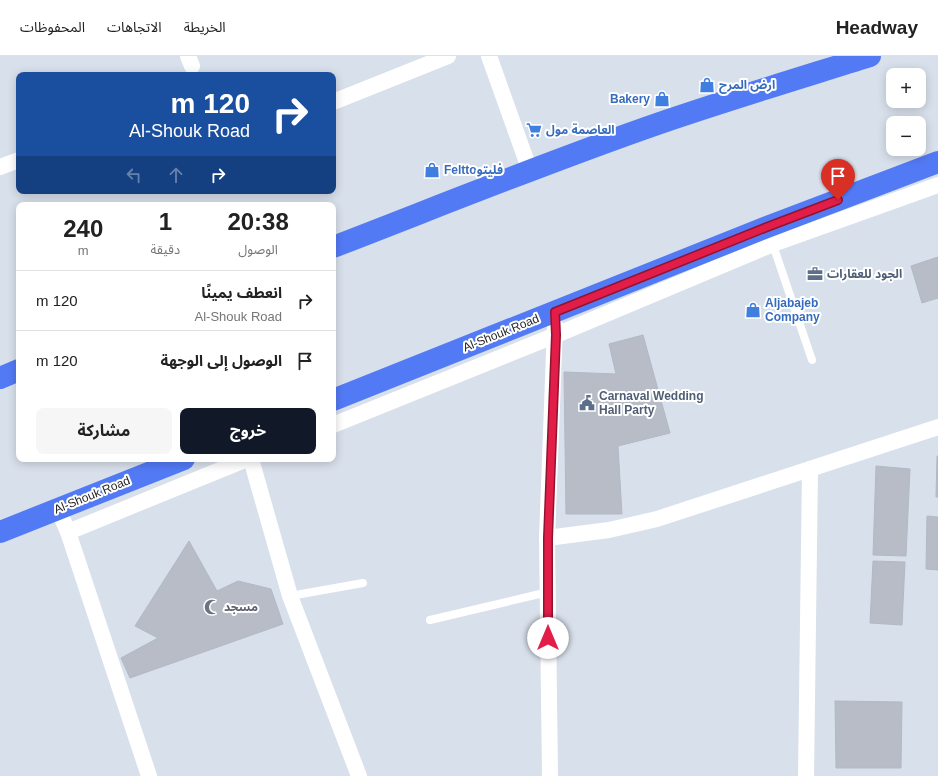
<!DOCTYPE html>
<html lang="ar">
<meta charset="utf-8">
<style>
:root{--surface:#fff;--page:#f6f6f6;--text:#222;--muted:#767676;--line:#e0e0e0;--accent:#111827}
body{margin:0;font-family:Arial,"Noto Sans Arabic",sans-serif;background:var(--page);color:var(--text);direction:rtl;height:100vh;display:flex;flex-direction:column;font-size:15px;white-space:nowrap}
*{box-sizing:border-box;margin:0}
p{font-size:13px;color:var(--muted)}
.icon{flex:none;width:22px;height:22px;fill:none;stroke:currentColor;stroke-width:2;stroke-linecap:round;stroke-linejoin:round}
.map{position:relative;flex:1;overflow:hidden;direction:ltr}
.drawer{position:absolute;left:16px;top:146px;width:320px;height:260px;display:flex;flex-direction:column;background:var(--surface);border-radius:8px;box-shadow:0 2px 10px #0003;direction:rtl}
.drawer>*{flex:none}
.top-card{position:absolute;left:16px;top:16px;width:320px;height:122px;border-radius:8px;box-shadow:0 2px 10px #0003;direction:rtl;background:#1a4fa0;color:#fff;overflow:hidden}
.buttons{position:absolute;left:886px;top:12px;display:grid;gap:8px}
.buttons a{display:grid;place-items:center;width:40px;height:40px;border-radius:8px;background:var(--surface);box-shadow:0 2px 10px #0003;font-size:20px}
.pin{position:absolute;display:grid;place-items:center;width:34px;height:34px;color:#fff;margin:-41px -17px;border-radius:50% 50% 50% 0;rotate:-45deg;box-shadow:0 0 4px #0007}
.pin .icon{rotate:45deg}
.me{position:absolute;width:44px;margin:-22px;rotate:0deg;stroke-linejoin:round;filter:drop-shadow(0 0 3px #0008)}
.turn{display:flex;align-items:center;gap:14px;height:84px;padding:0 20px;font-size:18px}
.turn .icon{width:52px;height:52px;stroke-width:2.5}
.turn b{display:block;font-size:28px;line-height:34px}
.lanes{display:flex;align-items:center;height:38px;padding:0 20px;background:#0003;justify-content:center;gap:20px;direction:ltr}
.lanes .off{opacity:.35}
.eta{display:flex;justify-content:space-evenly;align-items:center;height:68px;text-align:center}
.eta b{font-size:24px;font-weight:700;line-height:28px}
.primary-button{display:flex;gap:8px;margin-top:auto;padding:8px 20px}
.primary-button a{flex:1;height:46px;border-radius:8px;background:var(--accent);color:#fff;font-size:16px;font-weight:700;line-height:46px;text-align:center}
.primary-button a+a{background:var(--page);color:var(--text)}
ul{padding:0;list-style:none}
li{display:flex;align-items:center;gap:12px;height:60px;padding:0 20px;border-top:1px solid var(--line)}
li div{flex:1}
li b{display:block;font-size:15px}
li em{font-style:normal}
header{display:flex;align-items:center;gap:24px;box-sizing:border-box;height:56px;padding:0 20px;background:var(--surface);border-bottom:1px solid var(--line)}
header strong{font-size:19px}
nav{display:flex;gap:22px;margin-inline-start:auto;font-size:14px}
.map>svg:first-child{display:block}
.building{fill:#b8bcc6;stroke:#b2b9c6}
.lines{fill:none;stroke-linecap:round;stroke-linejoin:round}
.lane{stroke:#fff;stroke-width:8}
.street{stroke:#fff;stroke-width:16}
.primary{stroke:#537af5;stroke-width:22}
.route-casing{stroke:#92132f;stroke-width:10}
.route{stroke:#e11d48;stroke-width:7}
.labels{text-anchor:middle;stroke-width:4;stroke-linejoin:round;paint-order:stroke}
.shop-label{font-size:12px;font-weight:bold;fill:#366cbe;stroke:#fff;text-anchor:start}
.service-label{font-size:12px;font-weight:bold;fill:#4e5e75;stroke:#fff;text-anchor:start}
.street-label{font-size:12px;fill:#272727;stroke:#fff}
.worship-label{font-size:12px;font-weight:bold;fill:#5b616d;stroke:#fff;text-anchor:start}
</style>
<header>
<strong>Headway</strong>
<nav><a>الخريطة</a><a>الاتجاهات</a><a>المحفوظات</a></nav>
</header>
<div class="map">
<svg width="938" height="720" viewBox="0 0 938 720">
<rect width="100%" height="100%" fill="#d8e0eb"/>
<g class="building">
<path d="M938,201v41l-16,5 -11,-37z"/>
<path d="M643,279l27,98 -52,13 4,68h-56l-2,-142 52,2 -7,-30z"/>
<path d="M937,400h1v41h-2z"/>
<path d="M876,410l34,3 -4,87 -33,-1z"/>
<path d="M927,460l11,1v53l-12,-1z"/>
<path d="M189,485l28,50 21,-10 33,8 12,35 -153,54 -9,-20 37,-20 -23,-12z"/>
<path d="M873,505l32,1 -3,63 -32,-2z"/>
<path d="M835,645l67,1 -1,66h-65z"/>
</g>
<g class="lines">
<g class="lane">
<path d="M772,186l40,118"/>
<path d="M290,540l73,-13"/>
<path d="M430,564l118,-28"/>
</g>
<g class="street">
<path d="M188,0l4,10"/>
<path d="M489,0l41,115"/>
<path d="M333,46l115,-46"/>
<path d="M0,111l19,-7"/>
<path d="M333,369l223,-90 217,-91 165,-59"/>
<path d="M251,403l39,137 69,180"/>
<path d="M58,453l10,23 81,244"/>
<path d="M68,476l179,-73"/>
<path d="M547,482l62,-8 48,-11 281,-92"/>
<path d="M550,720l-3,-238 8,-212"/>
<path d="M806,720l4,-307"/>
</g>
<g class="primary">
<path d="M333,191c109,-42 217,-86 327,-124 70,-24 140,-45 210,-67"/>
<path d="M0,322l19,-8"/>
<path d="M333,344l434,-173 171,-65"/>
<path d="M0,476l184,-73"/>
</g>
</g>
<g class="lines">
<defs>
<path id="route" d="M548,582v-100l8,-203 -1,-23 212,-85 71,-27"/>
</defs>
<use href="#route" class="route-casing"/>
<use href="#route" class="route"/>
</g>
<defs>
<symbol id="shop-bare" viewBox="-9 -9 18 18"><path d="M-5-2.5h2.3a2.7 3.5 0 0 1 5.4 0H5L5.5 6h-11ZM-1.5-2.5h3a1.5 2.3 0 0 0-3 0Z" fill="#3f7fe0" stroke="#fff" stroke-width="2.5" paint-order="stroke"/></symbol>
<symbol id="supermarket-bare" viewBox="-9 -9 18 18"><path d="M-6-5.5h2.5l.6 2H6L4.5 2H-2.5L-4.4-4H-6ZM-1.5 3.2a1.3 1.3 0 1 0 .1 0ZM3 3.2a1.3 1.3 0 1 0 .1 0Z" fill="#3f7fe0" stroke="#fff" stroke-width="2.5" paint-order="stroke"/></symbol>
<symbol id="office-bare" viewBox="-9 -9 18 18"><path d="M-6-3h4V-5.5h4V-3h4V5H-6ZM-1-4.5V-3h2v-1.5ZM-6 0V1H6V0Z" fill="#5c6f8a" stroke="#fff" stroke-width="2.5" paint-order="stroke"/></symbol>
<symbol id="civic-bare" viewBox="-9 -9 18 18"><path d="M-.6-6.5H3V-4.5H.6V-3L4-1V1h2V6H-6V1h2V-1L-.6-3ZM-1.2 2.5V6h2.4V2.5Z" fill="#5c6f8a" stroke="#fff" stroke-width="2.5" paint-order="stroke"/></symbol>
<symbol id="mosque-bare" viewBox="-9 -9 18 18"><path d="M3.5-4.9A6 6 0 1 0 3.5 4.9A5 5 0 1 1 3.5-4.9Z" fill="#6b7280" stroke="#fff" stroke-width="2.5" paint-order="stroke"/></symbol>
</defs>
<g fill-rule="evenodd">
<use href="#shop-bare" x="696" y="18" width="22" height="22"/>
<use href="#shop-bare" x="651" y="32" width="22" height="22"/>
<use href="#supermarket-bare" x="523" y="63" width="22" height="22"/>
<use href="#shop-bare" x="421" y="103" width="22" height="22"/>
<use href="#office-bare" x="804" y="207" width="22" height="22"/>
<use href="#shop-bare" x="742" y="243" width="22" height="22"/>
<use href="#civic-bare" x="576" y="336" width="22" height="22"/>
<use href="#mosque-bare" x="201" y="540" width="22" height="22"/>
</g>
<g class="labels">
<g class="shop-label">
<text x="719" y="33">ارض المرح</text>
<text x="650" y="47" text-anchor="end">Bakery</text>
<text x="546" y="78">العاصمة مول</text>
<text x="444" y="118">Felttoفليتو</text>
<text x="765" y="251">Aljabajeb<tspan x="765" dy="14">Company</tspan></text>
</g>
<g class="service-label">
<text x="827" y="222">الجود للعقارات</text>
<text x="599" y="344">Carnaval Wedding<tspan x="599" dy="14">Hall Party</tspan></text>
</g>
<g class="street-label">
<text transform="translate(501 277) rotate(-22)" y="4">Al-Shouk Road</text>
<text transform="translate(92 439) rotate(-22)" y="4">Al-Shouk Road</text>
</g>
<g class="worship-label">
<text x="224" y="555">مسجد</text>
</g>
</g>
</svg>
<div class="buttons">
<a>+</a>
<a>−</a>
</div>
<div class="pin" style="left:838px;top:144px;background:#d93025"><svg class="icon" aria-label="arrive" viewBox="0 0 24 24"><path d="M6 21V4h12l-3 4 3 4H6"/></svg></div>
<svg class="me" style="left:548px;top:582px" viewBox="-20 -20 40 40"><circle r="19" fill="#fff"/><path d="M0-13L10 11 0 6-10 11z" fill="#e11d48"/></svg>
<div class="top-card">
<div class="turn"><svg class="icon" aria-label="right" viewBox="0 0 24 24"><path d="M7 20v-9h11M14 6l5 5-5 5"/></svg><div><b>120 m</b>Al-Shouk Road</div></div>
<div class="lanes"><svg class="icon off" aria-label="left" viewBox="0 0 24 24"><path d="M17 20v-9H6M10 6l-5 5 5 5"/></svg><svg class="icon off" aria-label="ahead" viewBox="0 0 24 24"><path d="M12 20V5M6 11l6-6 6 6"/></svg><svg class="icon" aria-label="right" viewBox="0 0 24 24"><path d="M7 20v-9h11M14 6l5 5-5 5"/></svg></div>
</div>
<section class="drawer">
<div class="eta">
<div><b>20:38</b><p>الوصول</p></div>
<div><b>1</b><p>دقيقة</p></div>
<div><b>240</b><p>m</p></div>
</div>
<ul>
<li><svg class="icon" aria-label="right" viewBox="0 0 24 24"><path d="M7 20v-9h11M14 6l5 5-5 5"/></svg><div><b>انعطف يمينًا</b><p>Al-Shouk Road</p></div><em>120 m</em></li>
<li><svg class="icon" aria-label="arrive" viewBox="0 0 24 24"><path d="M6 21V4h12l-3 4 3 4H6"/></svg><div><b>الوصول إلى الوجهة</b></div><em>120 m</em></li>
</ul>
<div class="primary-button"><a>خروج</a><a>مشاركة</a></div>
</section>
</div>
